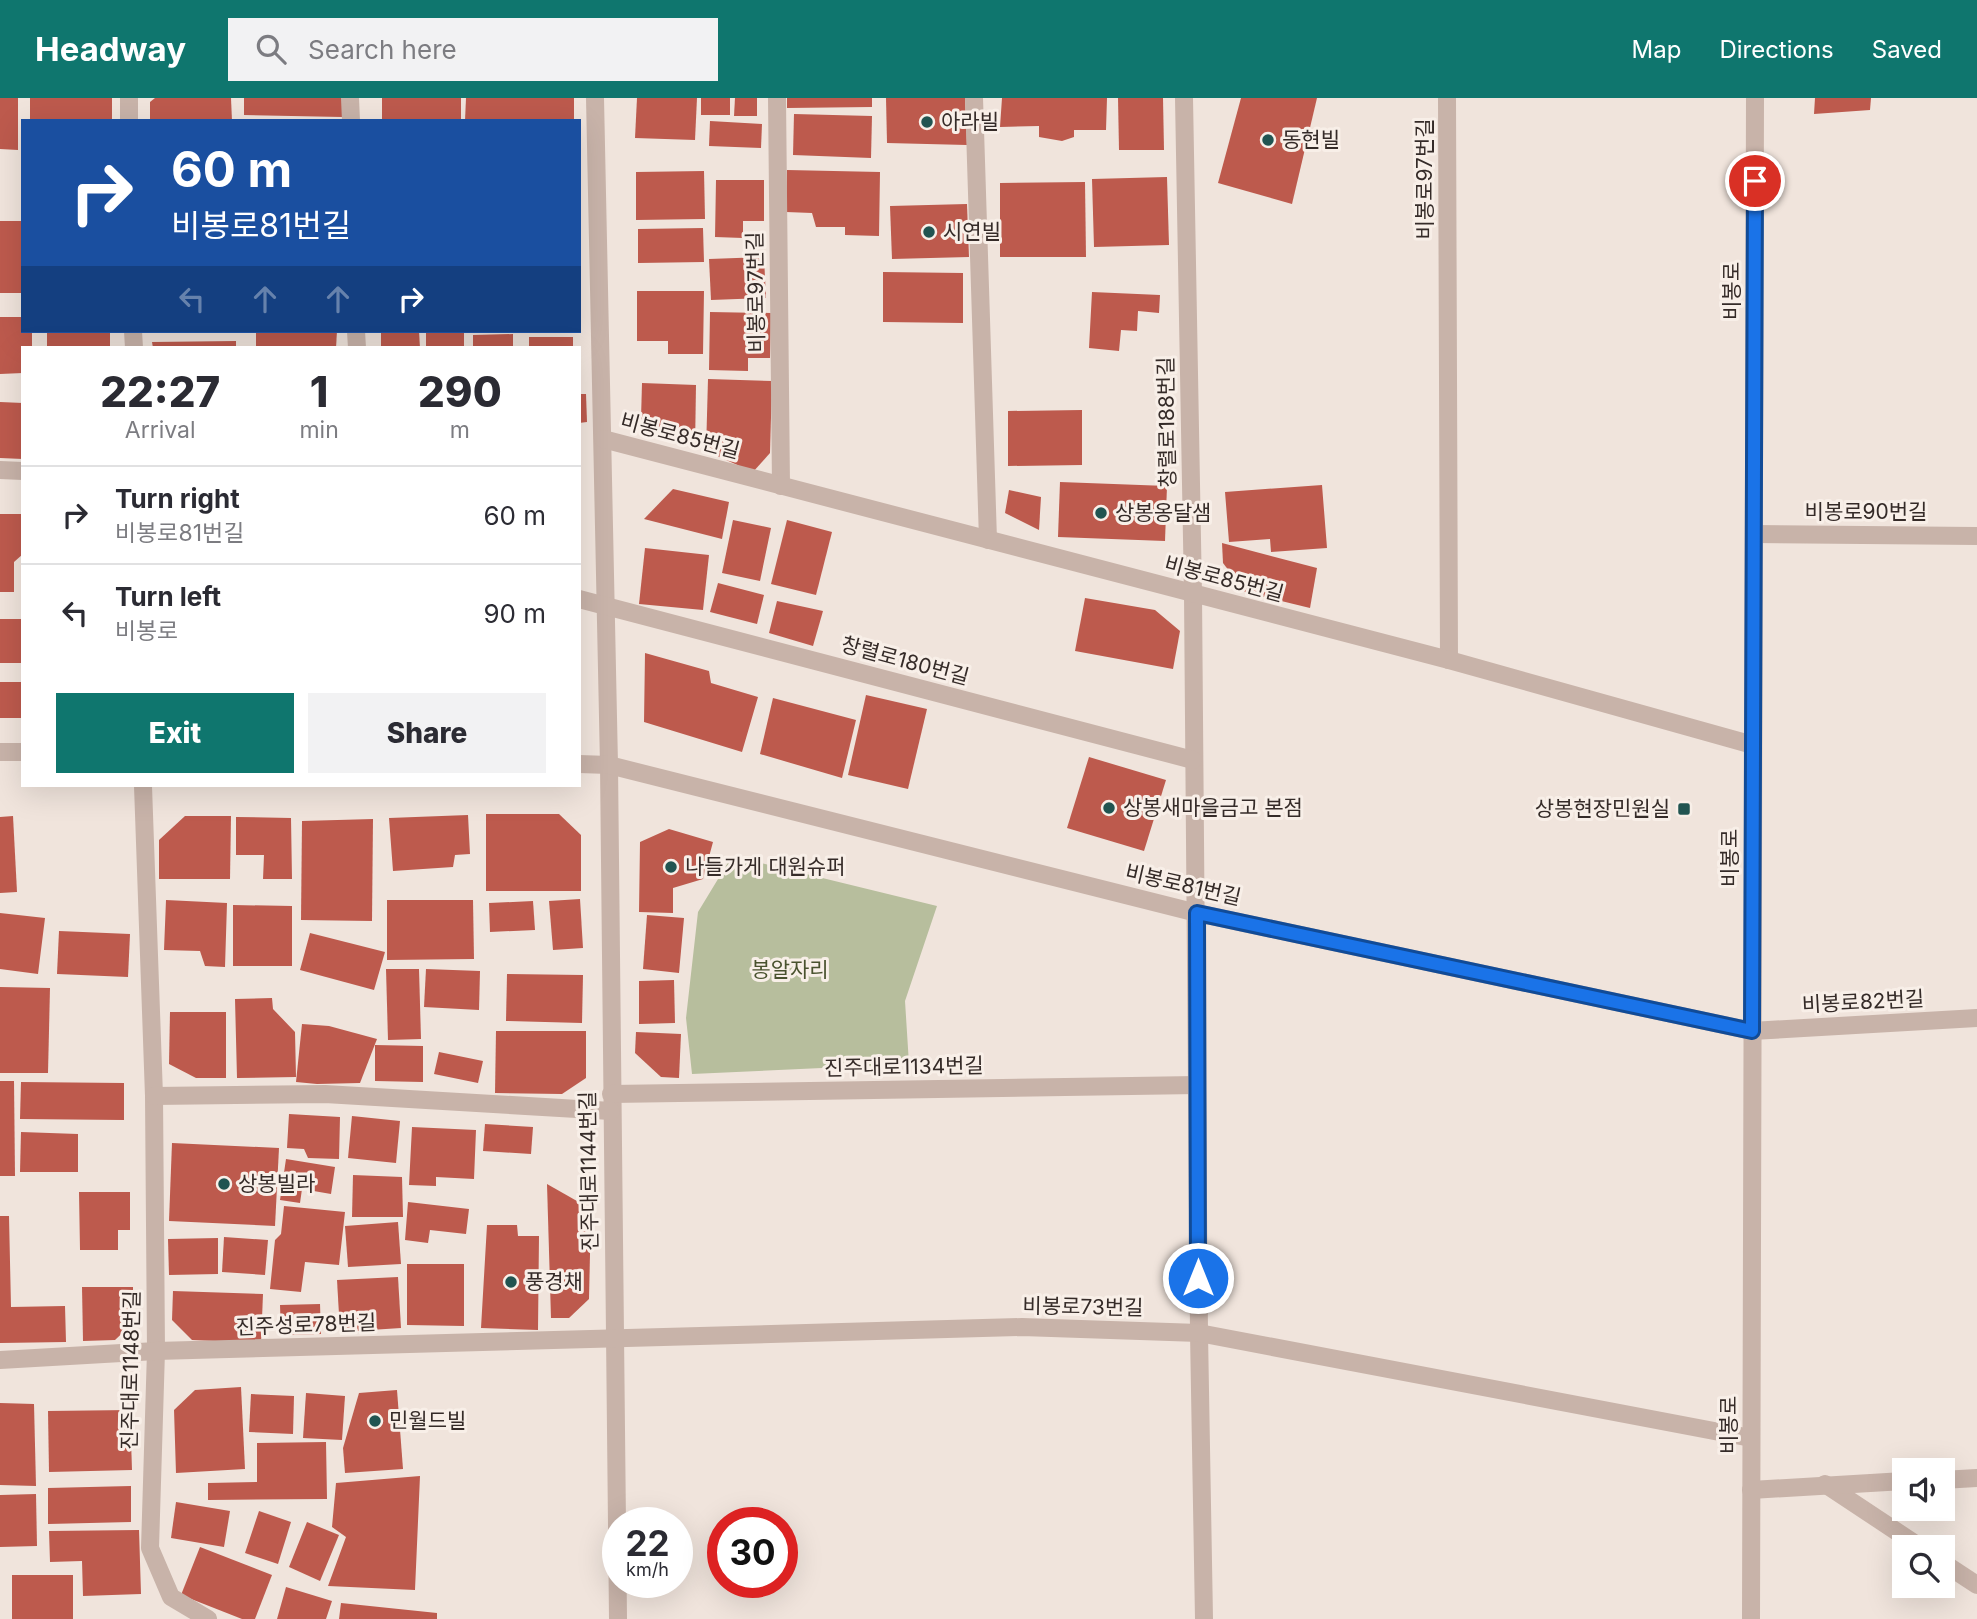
<!DOCTYPE html>
<meta charset="utf-8">
<style>
:root{--surface:#fff;--page:#f2f2f3;--text:#2b2b33;--muted:#7c7c81;--line:#e1e1e2;--accent:#0f766e}
body{margin:0;font-family:Inter,"Noto Sans KR",sans-serif;background:var(--page);color:var(--text);height:100vh;display:flex;flex-direction:column;font-size:26px;white-space:nowrap}
*{box-sizing:border-box;margin:0}
p{font-size:23px;color:var(--muted)}
.icon{flex:none;width:38px;height:38px;fill:none;stroke:currentColor;stroke-width:2;stroke-linecap:round;stroke-linejoin:round}
.map{position:relative;flex:1;overflow:hidden}
.panel{position:absolute;left:21px;top:248px;width:560px;height:441px;display:flex;flex-direction:column;background:var(--surface);border-radius:0px;box-shadow:0 7px 28px #0002}
.panel>*{flex:none}
.banner{position:absolute;left:21px;top:21px;width:560px;height:214px;border-radius:0px;box-shadow:0 7px 28px #0002;background:#1a4fa0;color:#fff;overflow:hidden}
.fabs{position:absolute;left:1892px;top:1360px;display:grid;gap:14px}
.fabs a{display:grid;place-items:center;width:63px;height:63px;border-radius:0px;background:var(--surface);box-shadow:0 7px 28px #0002;font-size:35px}
.speed{position:absolute;left:602px;top:1409px;display:flex;gap:14px;font-size:35px;font-weight:700;text-align:center}
.speed>*{display:grid;place-content:center;width:91px;height:91px;border-radius:50%;background:var(--surface);box-shadow:0 7px 28px #0002;line-height:1}
.speed small{font-size:18px;font-weight:400}
.speed .limit{border:10px solid #d22;background:#fff;color:#111}
.pin{position:absolute;display:grid;place-items:center;width:60px;height:60px;color:#fff;margin:-30px;border:4px solid #fff;border-radius:50%;box-shadow:0 2px 7px #0007}
.me{position:absolute;width:77px;margin:-38px;rotate:0deg;stroke-linejoin:round;filter:drop-shadow(0 0 5px #0008)}
.turn{display:flex;align-items:center;gap:24px;height:147px;padding:0 35px;font-size:32px}
.turn .icon{width:91px;height:91px;stroke-width:2.5}
.turn b{display:block;font-size:49px;line-height:60px}
.lanes{display:flex;align-items:center;height:66px;padding:0 35px;background:#0003;justify-content:center;gap:35px;direction:ltr}
.lanes .off{opacity:.35}
.eta{display:flex;justify-content:space-evenly;align-items:center;height:119px;text-align:center}
.eta b{font-size:42px;font-weight:800;line-height:49px}
.button{display:flex;gap:14px;margin-top:auto;padding:14px 35px}
.button a{flex:1;height:80px;border-radius:0px;background:var(--accent);color:#fff;font-size:28px;font-weight:800;line-height:80px;text-align:center}
.button a+a{background:var(--page);color:var(--text)}
ul{padding:0;list-style:none}
li{display:flex;align-items:center;gap:21px;height:98px;padding:0 35px;border-top:2px solid var(--line)}
li div{flex:1}
li b{display:block;font-size:26px}
li em{font-style:normal}
header{display:flex;align-items:center;gap:42px;box-sizing:border-box;height:98px;padding:0 35px;background:var(--accent);color:#fff}
header strong{font-size:33px}
nav{display:flex;gap:38px;margin-inline-start:auto;font-size:24px}
.search{width:490px;height:63px;background:var(--page);display:flex;align-items:center;gap:18px;box-sizing:border-box;padding:0 24px;border-radius:0px;color:var(--muted);font-size:26px}
.map>svg:first-child{display:block}
.green{fill:#b7be9d}
.building{fill:#bd5a4d}
.lines{fill:none;stroke-linecap:round;stroke-linejoin:round}
.minor{stroke:#c8b3a9;stroke-width:18}
.route-casing{stroke:#114b97;stroke-width:18}
.route{stroke:#1a73e8;stroke-width:12}
.poi-dot{fill:#215451;stroke:#f8efe8;stroke-width:2.5}
.labels{text-anchor:middle;stroke-width:6;stroke-linejoin:round;paint-order:stroke}
.poi-label{font-size:21px;fill:#352b28;stroke:#f8efe8;text-anchor:start}
.street-label{font-size:21px;fill:#352b28;stroke:#f8efe8}
.park-label{font-size:21px;fill:#49522e;stroke:#f8efe8}
</style>
<header>
<strong>Headway</strong>
<div class="search"><svg class="icon" aria-label="search" viewBox="0 0 24 24"><circle cx="10" cy="10" r="6"/><path d="M15 15l6 6"/></svg>Search here</div>
<nav><a>Map</a><a>Directions</a><a>Saved</a></nav>
</header>
<div class="map">
<svg width="1977" height="1521" viewBox="0 0 1977 1521">
<rect width="100%" height="100%" fill="#f0e4dc"/>
<path class="green" d="M732,758l205,50 -32,95 4,63 -217,10 -6,-56 12,-106z"/>
<g class="building">
<path d="M0,0h18v52l-18,-1z"/>
<rect x="30" y="0" width="82" height="23"/>
<path d="M155,0h76l1,23h-82v-19z"/>
<path d="M244,0h98v19l-98,-2z"/>
<rect x="382" y="0" width="79" height="23"/>
<path d="M466,0h108v23h-109z"/>
<path d="M637,0h60l-2,42 -60,-2z"/>
<rect x="701" y="0" width="29" height="17"/>
<path d="M735,0h22v18h-23z"/>
<path d="M787,0h85v9l-85,1z"/>
<path d="M886,0h79l2,47 -80,-2z"/>
<path d="M1002,0h105l-1,32h-32v7l-12,4 -23,-4v-11l-39,1z"/>
<path d="M1118,0h45l1,52h-45z"/>
<path d="M1241,0h76l-25,106 -74,-21z"/>
<path d="M1815,0h56l-1,12 -56,4z"/>
<path d="M794,16l78,2 -1,42 -78,-3z"/>
<path d="M710,23l52,3 -1,24 -52,-2z"/>
<path d="M787,72l93,2 -1,64 -34,-1v-8h-29l-4,-14 -26,-1z"/>
<path d="M704,73l1,48 -69,1v-48z"/>
<path d="M1167,79l2,68 -75,2 -2,-68z"/>
<path d="M716,82h48v41h-21v17l-28,-1z"/>
<path d="M1085,84l1,75h-86v-74z"/>
<path d="M967,106l2,53 -77,2 -2,-53z"/>
<path d="M0,123h23l-1,72h-22z"/>
<path d="M703,130l1,34 -66,1v-34z"/>
<path d="M764,159l2,41 -55,2 -2,-41z"/>
<path d="M883,174l80,1v50l-80,-1z"/>
<path d="M637,193h67l-1,63h-35v-13h-31z"/>
<path d="M1092,194l68,3 -1,18 -21,-2 -1,20 -16,-1 -2,21 -30,-3z"/>
<path d="M710,214l61,1 -1,45h-22v13l-39,-1z"/>
<path d="M0,219h23v14h9v17h-9v25l-23,1z"/>
<rect x="47" y="233" width="63" height="17"/>
<path d="M256,233h81l-1,17h-80z"/>
<path d="M381,233h38l1,17h-39z"/>
<rect x="426" y="233" width="38" height="17"/>
<path d="M513,236v14h-40v-13z"/>
<rect x="529" y="239" width="44" height="11"/>
<path d="M236,243v7h-83l-1,-6z"/>
<path d="M708,281l64,2 -2,72 -17,19 -47,-21z"/>
<path d="M642,285l54,2 -1,63 -54,-29z"/>
<path d="M579,296h7l1,28 -8,1z"/>
<path d="M0,304l23,1v56l-23,-1z"/>
<path d="M1082,312v55l-74,1v-55z"/>
<path d="M1060,384l107,4 -2,55 -107,-4z"/>
<path d="M1322,387l5,63 -56,4 -1,-13 -41,3 -4,-50z"/>
<path d="M673,391l56,13 -7,37 -78,-20z"/>
<path d="M1009,392l32,7 -2,33 -34,-17z"/>
<path d="M0,416h23v40l-9,8v30h-14z"/>
<path d="M733,422l38,8 -11,53 -38,-8z"/>
<path d="M787,422l45,12 -16,63 -45,-11z"/>
<path d="M1222,445l95,25 -7,40 -65,-16 -22,-29z"/>
<path d="M645,450l64,7 -6,55 -64,-6z"/>
<path d="M718,485l46,12 -7,29 -47,-12z"/>
<path d="M1085,500l70,12 25,21 -7,38 -98,-18z"/>
<path d="M777,503l46,10 -10,35 -44,-13z"/>
<rect x="0" y="521" width="23" height="44"/>
<path d="M645,555l64,18 2,12 47,14 -16,55 -98,-30z"/>
<rect x="0" y="584" width="21" height="36"/>
<path d="M866,597l61,14 -19,80 -60,-14z"/>
<path d="M773,600l83,22 -14,58 -82,-24z"/>
<path d="M1089,659l77,23 -22,71 -77,-23z"/>
<path d="M486,716h73l22,21v56h-95z"/>
<path d="M468,717l2,39 -15,1 -2,12 -60,4 -4,-53z"/>
<path d="M13,718l4,76 -17,1v-76z"/>
<path d="M185,718h46l-1,63h-71v-39z"/>
<path d="M236,719l55,1 1,61h-29l1,-24h-28z"/>
<path d="M373,721l-1,102 -71,-1 1,-99z"/>
<path d="M669,731l44,13 -10,37 -30,9v25l-34,-1 1,-70z"/>
<path d="M580,801l3,49 -30,2 -4,-49z"/>
<path d="M166,802l61,3 -2,64 -20,-1 -5,-15 -36,-1z"/>
<path d="M387,802h86l1,59 -87,1z"/>
<path d="M533,803l2,29 -45,2 -1,-29z"/>
<path d="M233,807l59,1v60h-59z"/>
<path d="M0,815l45,5 -7,56 -38,-5z"/>
<path d="M647,817l37,3 -5,55 -36,-4z"/>
<path d="M59,833l71,3 -2,43 -71,-3z"/>
<path d="M310,835l75,19 -11,38 -74,-20z"/>
<path d="M386,871h33l2,70 -33,1z"/>
<path d="M426,871l54,2 -1,39 -55,-3z"/>
<path d="M507,876l76,1 -1,48 -76,-2z"/>
<path d="M674,882l1,43 -36,1v-43z"/>
<path d="M0,889l50,1 -2,85h-48z"/>
<path d="M272,900l1,11 22,23 1,45 -59,1 -2,-79z"/>
<path d="M170,914h56v66h-30l-27,-14z"/>
<path d="M302,926l27,2 48,13 -17,44 -43,1 -21,-2z"/>
<path d="M496,933h90v47l-24,16 -67,-1z"/>
<path d="M636,934l45,2 -2,44 -18,-1 -26,-24z"/>
<path d="M375,947l48,1v36l-48,-1z"/>
<path d="M439,954l44,9 -5,22 -44,-9z"/>
<path d="M0,983h14l1,95h-15z"/>
<path d="M21,984l103,1v37l-104,-1z"/>
<path d="M289,1016l51,3 -1,42 -31,-1 -4,-9 -17,-1z"/>
<path d="M352,1018l48,5 -4,42 -48,-5z"/>
<path d="M485,1026l48,3 -2,27 -48,-3z"/>
<path d="M412,1029l64,3 -2,49 -38,-2v9l-27,-1z"/>
<path d="M21,1034l57,2v38h-58z"/>
<path d="M172,1045l107,5 -4,78 -106,-5z"/>
<path d="M286,1061l49,8 -4,27 -29,-5 -2,14 -20,-3z"/>
<path d="M353,1077l49,2 1,40h-51z"/>
<path d="M547,1086l44,25 -2,90 -20,19h-18z"/>
<path d="M79,1094h51v38h-12v20h-38z"/>
<path d="M408,1104l61,7 -3,25 -36,-4 -2,13 -23,-3z"/>
<path d="M284,1108l61,6 -6,53 -34,-3 -4,30 -31,-3 5,-49 6,-6z"/>
<path d="M0,1118h9l2,91 54,-1 1,36 -66,1z"/>
<path d="M398,1124l3,42 -53,3 -3,-41z"/>
<path d="M487,1127h30l1,11h21l-1,94 -57,-2z"/>
<path d="M224,1139l44,3 -3,35 -43,-3z"/>
<path d="M218,1140v36l-49,1 -1,-36z"/>
<path d="M407,1166h57v62l-57,-1z"/>
<path d="M398,1179l3,51 -61,4 -3,-52z"/>
<path d="M82,1189h51v36l-18,17 -32,1z"/>
<path d="M173,1193l90,3 -2,49 -69,-3 -20,-20z"/>
<path d="M320,1206l1,30 -40,1 -1,-30z"/>
<path d="M241,1289l4,82 -69,4 -2,-63 21,-20z"/>
<path d="M397,1292l6,79 -58,4 -2,-25 16,-55z"/>
<path d="M306,1295l39,3 -3,44 -39,-2z"/>
<path d="M251,1296l43,2 -1,38 -44,-2z"/>
<path d="M0,1305l34,1 2,82 -36,-1z"/>
<path d="M130,1312l2,60 -83,2 -1,-61z"/>
<path d="M326,1344l1,57 -119,1v-17l49,-1v-39z"/>
<path d="M420,1378l-5,114 -87,-4 18,-49 -14,-10 4,-44z"/>
<path d="M131,1388v36l-83,2v-36z"/>
<path d="M36,1396l1,52 -37,1v-52z"/>
<path d="M176,1404l54,9 -6,36 -53,-9z"/>
<path d="M259,1413l32,11 -13,42 -33,-11z"/>
<path d="M307,1424l32,13 -19,46 -31,-14z"/>
<path d="M139,1432l2,64 -58,2 -1,-35 -32,1 -1,-31z"/>
<path d="M200,1449l72,28 -17,44h-13l-61,-24z"/>
<rect x="12" y="1477" width="61" height="44"/>
<path d="M286,1489l46,14 -6,18h-49z"/>
<path d="M341,1505l96,10v6h-98z"/>
</g>
<g class="lines">
<g class="minor">
<path d="M129,0v23"/>
<path d="M350,0l1,23"/>
<path d="M595,0l14,667 9,854"/>
<path d="M777,0l4,388"/>
<path d="M974,0l14,442"/>
<path d="M1184,0l9,496 6,739 5,286"/>
<path d="M1447,0l2,562"/>
<path d="M133,233l1,17"/>
<path d="M356,233l1,17"/>
<path d="M603,341l846,221 304,85"/>
<path d="M0,372l23,1"/>
<path d="M1754,436l223,2"/>
<path d="M579,501l614,161"/>
<path d="M0,654h23"/>
<path d="M579,666l30,1 588,148 555,118 225,-13"/>
<path d="M143,688l11,310 2,255 -6,197 21,49 37,22"/>
<path d="M611,996l586,-9"/>
<path d="M154,998l171,-2 286,17"/>
<path d="M0,1262l156,-9 866,-24 177,6 552,105"/>
<path d="M1942,1382l35,-2"/>
<path d="M1825,1386l95,63"/>
<path d="M1751,1392l153,-9"/>
<path d="M1942,1464l35,23"/>
<path d="M1751,1521l4,-1521"/>
</g>
</g>
<g class="lines">
<defs>
<path id="route" d="M1198,1180l-1,-365 555,118 3,-850"/>
</defs>
<use href="#route" class="route-casing"/>
<use href="#route" class="route"/>
</g>
<g class="poi-dot">
<circle cx="927" cy="24" r="7"/>
<circle cx="1268" cy="42" r="7"/>
<circle cx="929" cy="134" r="7"/>
<circle cx="1101" cy="415" r="7"/>
<circle cx="1109" cy="710" r="7"/>
<rect x="1677" y="704" width="14" height="14" rx="3.5"/>
<circle cx="671" cy="769" r="7"/>
<circle cx="224" cy="1086" r="7"/>
<circle cx="511" cy="1184" r="7"/>
<circle cx="375" cy="1323" r="7"/>
</g>
<g class="labels">
<g class="poi-label">
<text x="941" y="31">아라빌</text>
<text x="1282" y="49">동현빌</text>
<text x="943" y="141">시연빌</text>
<text x="1115" y="422">상봉옹달샘</text>
<text x="1123" y="717">상봉새마을금고 본점</text>
<text x="1670" y="718" text-anchor="end">상봉현장민원실</text>
<text x="685" y="776">나들가게 대원슈퍼</text>
<text x="238" y="1093">상봉빌라</text>
<text x="525" y="1191">풍경채</text>
<text x="389" y="1330">민월드빌</text>
</g>
<g class="street-label">
<text transform="translate(1425 81) rotate(-90)" y="7">비봉로97번길</text>
<text transform="translate(1732 193) rotate(-90)" y="7">비봉로</text>
<text transform="translate(756 194) rotate(-91)" y="7">비봉로97번길</text>
<text transform="translate(1167 324) rotate(-91)" y="7">창렬로188번길</text>
<text transform="translate(680 338) rotate(15)" y="7">비봉로85번길</text>
<text x="1866" y="421">비봉로90번길</text>
<text transform="translate(1224 481) rotate(15)" y="7">비봉로85번길</text>
<text transform="translate(905 563) rotate(15)" y="7">창렬로180번길</text>
<text transform="translate(1730 760) rotate(-90)" y="7">비봉로</text>
<text transform="translate(1183 787) rotate(13)" y="7">비봉로81번길</text>
<text transform="translate(1863 904) rotate(-3)" y="7">비봉로82번길</text>
<text transform="translate(904 969) rotate(-1)" y="7">진주대로1134번길</text>
<text transform="translate(589 1073) rotate(-91)" y="7">진주대로1144번길</text>
<text transform="translate(1083 1209) rotate(1)" y="7">비봉로73번길</text>
<text transform="translate(306 1227) rotate(-2)" y="7">진주성로78번길</text>
<text transform="translate(131 1272) rotate(-89)" y="7">진주대로1148번길</text>
<text transform="translate(1729 1327) rotate(-90)" y="7">비봉로</text>
</g>
<g class="park-label">
<text x="790" y="879">봉알자리</text>
</g>
</g>
</svg>
<div class="fabs">
<a><svg class="icon" aria-label="sound" viewBox="0 0 24 24"><path d="M4 9h4l5-4v14l-5-4H4zM17 9q2 3 0 6"/></svg></a>
<a><svg class="icon" aria-label="search" viewBox="0 0 24 24"><circle cx="10" cy="10" r="6"/><path d="M15 15l6 6"/></svg></a>
</div>
<div class="speed"><div>22<small>km/h</small></div><div class="limit">30</div></div>
<div class="pin" style="left:1755px;top:83px;background:#d93025"><svg class="icon" aria-label="arrive" viewBox="0 0 24 24"><path d="M6 21V4h12l-3 4 3 4H6"/></svg></div>
<svg class="me" style="left:1198px;top:1180px" viewBox="-20 -20 40 40"><circle r="17" fill="#1a73e8" stroke="#fff" stroke-width="3"/><path d="M0-11L8 9 0 5-8 9z" fill="#fff"/></svg>
<div class="banner">
<div class="turn"><svg class="icon" aria-label="right" viewBox="0 0 24 24"><path d="M7 20v-9h11M14 6l5 5-5 5"/></svg><div><b>60 m</b>비봉로81번길</div></div>
<div class="lanes"><svg class="icon off" aria-label="left" viewBox="0 0 24 24"><path d="M17 20v-9H6M10 6l-5 5 5 5"/></svg><svg class="icon off" aria-label="ahead" viewBox="0 0 24 24"><path d="M12 20V5M6 11l6-6 6 6"/></svg><svg class="icon off" aria-label="ahead" viewBox="0 0 24 24"><path d="M12 20V5M6 11l6-6 6 6"/></svg><svg class="icon" aria-label="right" viewBox="0 0 24 24"><path d="M7 20v-9h11M14 6l5 5-5 5"/></svg></div>
</div>
<section class="panel">
<div class="eta">
<div><b>22:27</b><p>Arrival</p></div>
<div><b>1</b><p>min</p></div>
<div><b>290</b><p>m</p></div>
</div>
<ul>
<li><svg class="icon" aria-label="right" viewBox="0 0 24 24"><path d="M7 20v-9h11M14 6l5 5-5 5"/></svg><div><b>Turn right</b><p>비봉로81번길</p></div><em>60 m</em></li>
<li><svg class="icon" aria-label="left" viewBox="0 0 24 24"><path d="M17 20v-9H6M10 6l-5 5 5 5"/></svg><div><b>Turn left</b><p>비봉로</p></div><em>90 m</em></li>
</ul>
<div class="button"><a>Exit</a><a>Share</a></div>
</section>
</div>
